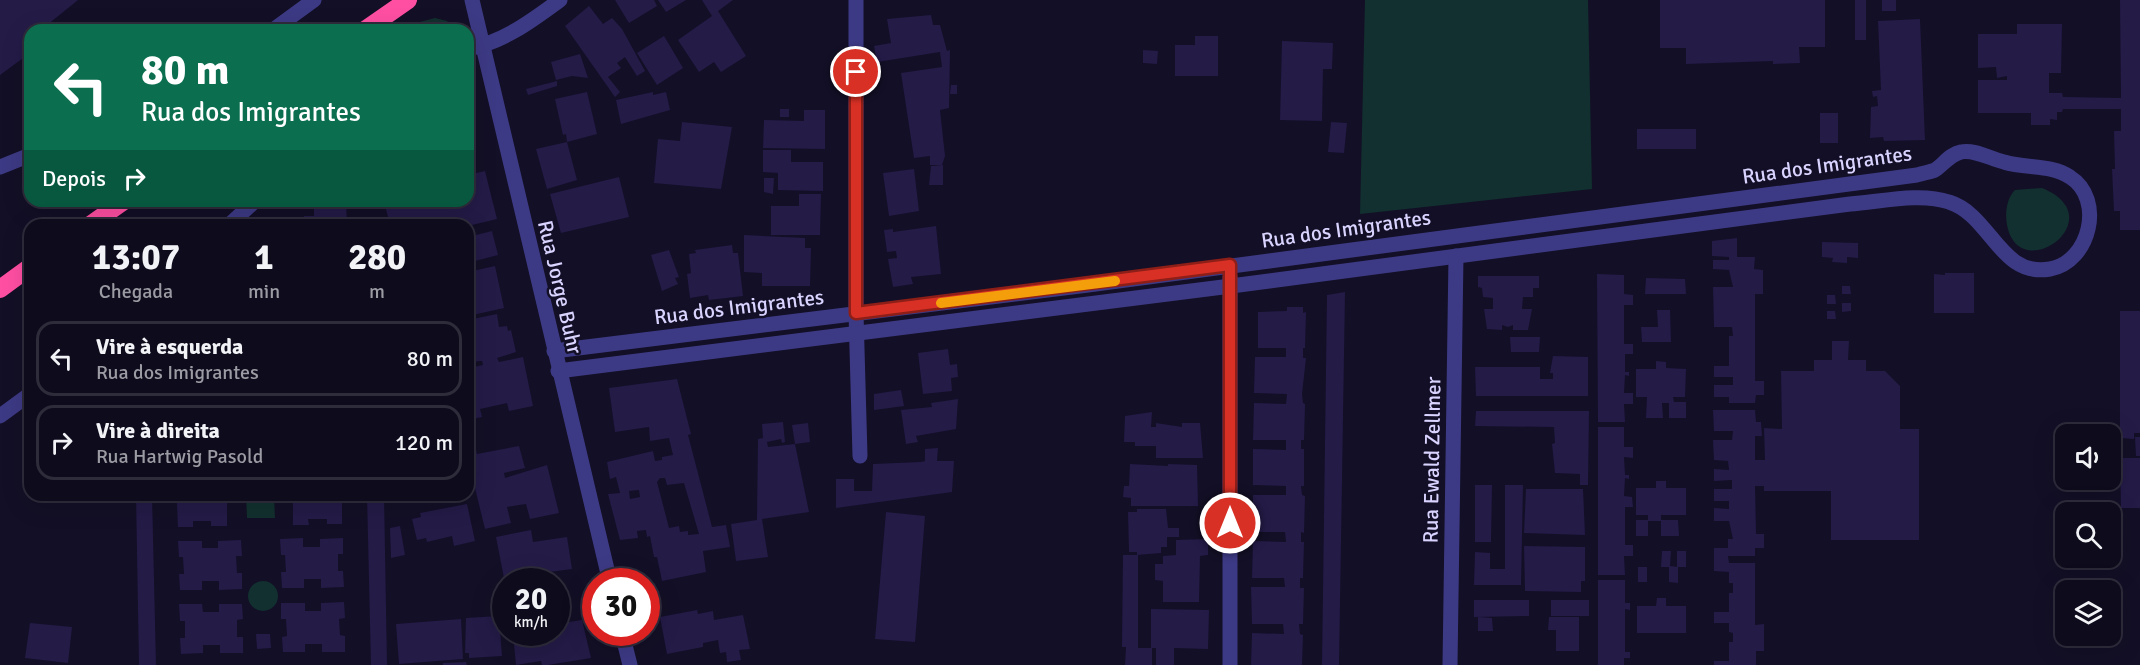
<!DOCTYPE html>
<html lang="pt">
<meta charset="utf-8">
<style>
:root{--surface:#0e0b1c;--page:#171425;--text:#f1f3f6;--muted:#9b9ba3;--line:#2e2b3b}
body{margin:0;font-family:Signika,sans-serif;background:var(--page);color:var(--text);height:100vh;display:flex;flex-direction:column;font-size:22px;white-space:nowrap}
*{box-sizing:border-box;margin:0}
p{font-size:20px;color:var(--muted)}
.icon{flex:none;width:33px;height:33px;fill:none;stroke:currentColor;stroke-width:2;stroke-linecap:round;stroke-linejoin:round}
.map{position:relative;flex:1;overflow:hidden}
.details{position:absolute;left:24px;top:219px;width:450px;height:282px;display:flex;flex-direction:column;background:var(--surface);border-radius:18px;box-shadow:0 6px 24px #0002,0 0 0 2px var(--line)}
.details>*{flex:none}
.banner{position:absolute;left:24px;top:24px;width:450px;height:183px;border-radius:18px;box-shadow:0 6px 24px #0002,0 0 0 2px var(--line);background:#0b6e4f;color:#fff;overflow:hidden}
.tools{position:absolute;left:2055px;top:424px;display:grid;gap:12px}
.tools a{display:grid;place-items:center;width:66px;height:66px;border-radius:12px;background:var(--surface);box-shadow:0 6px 24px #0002,0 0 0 2px var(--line);font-size:30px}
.speed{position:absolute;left:492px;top:568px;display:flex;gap:12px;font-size:30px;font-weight:700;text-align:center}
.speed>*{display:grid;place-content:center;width:78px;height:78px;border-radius:50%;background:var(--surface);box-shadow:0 6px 24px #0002,0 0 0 2px var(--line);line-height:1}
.speed small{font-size:15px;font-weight:400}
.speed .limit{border:9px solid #d22;background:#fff;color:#111}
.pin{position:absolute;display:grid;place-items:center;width:51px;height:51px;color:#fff;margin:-26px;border:3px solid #fff;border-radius:50%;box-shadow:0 2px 6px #0007}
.me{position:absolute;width:66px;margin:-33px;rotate:0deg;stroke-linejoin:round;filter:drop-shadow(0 0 4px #0008)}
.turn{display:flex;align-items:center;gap:21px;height:126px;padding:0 18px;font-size:27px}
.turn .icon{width:78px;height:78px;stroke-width:2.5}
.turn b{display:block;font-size:42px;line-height:51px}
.then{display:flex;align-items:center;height:57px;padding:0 18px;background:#0003;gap:12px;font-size:22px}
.eta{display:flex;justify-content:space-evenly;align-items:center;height:102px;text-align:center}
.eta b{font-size:36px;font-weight:700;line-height:42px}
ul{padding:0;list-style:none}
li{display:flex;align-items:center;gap:18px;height:75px;margin:0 12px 9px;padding:0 6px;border:3px solid var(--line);border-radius:18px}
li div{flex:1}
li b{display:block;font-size:22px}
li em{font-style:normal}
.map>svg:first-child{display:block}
.green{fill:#12302f}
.building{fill:#241b47;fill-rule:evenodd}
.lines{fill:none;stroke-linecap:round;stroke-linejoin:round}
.street{stroke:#3d3a85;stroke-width:15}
.highway{stroke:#ff4fa3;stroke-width:18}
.route-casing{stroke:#8d1f18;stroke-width:15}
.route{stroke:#d93025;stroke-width:10}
.slow{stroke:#f59e0b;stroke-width:10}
.labels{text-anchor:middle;stroke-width:5;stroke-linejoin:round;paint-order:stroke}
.street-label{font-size:21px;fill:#d9d4ff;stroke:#130f26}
</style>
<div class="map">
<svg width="2140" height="665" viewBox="0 0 2140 665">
<rect width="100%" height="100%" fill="#130f26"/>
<g class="green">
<path d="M1365,0h223l4,189 -232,25z"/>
<path d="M435,18l12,3 8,9h-49l10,-7z"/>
<path d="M2042,188c73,30 -23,100 -35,37 -2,-11 -1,-26 8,-35z"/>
<path d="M246,495h28l1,23h-28z"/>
<circle cx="263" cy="596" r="15"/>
</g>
<g class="building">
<path d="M0,0h78l-31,25 5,5h-22v23l-30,22z"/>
<path d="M615,0h39l3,6 -28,17z"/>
<path d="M658,0h28l-20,12z"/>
<path d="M702,0h31l-15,11 28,45 -25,16 -7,-10 -15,10 -21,-32 34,-24z"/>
<path d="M1660,0h165v47h-26l1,16 -27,1v-3l-87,3v-16h-26z"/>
<rect x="1855" y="0" width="11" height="40"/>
<rect x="1882" y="0" width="14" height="11"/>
<path d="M2120,0h20v230h-20v-19h-6l-2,-42h3l-1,-38h7v-22h-58l-1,3h-5v8l-7,-1v6h-19v-12h-53v-33h29v-4l-10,2 -1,-11 -18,1v-34h39v-10h45l-1,49h-12v20h13l1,4 58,1z"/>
<path d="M589,6l14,18 9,-6 10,11 23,42 -8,5 -12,-19 -8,6 4,5 -13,9 12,15 -5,5 -50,-71z"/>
<path d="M931,15l2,10h7l7,26 3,-1 -1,58 -9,2 5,46 -3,9h-12v-9l-16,2 -13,-85 41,-6 -2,-15 -63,10 -3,-16 17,-3 -4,-24z"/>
<path d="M1920,19l5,121 -41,1 -1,-4 -13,1 1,-31 7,-1 -1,-10 -4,1 -1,-6 9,-1 -3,-69z"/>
<path d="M664,36l19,32 -26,17 -20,-32z"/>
<path d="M1195,36h23v40h-43v-31h20z"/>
<path d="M1282,41l51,2 -1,26h-9l-1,52 -42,-1z"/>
<path d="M1143,50l15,1 -1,13 -14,-1z"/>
<path d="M580,54l8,24 -16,-2 -16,4 -5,-18z"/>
<path d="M557,81v5l-29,9 -2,-6z"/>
<path d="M951,85h6v9h-7z"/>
<path d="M587,92l10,42 -30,8 -1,-8 -3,1 -8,-36z"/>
<path d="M653,92v3l13,-3 4,18 -49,14 -5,-24z"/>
<rect x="780" y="109" width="9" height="8"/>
<path d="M804,110h21v39l-62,-1 1,-28 40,1z"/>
<rect x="1820" y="113" width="18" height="30"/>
<path d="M682,122l50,5 -11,62 -67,-6 4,-44 22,2z"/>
<path d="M1331,122l16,1 -3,30 -16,-1z"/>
<rect x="1637" y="129" width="59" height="20"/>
<path d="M567,142l10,38 -30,9 -11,-40z"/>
<path d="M468,143l7,28 -7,2z"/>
<path d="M763,150h28v12h32v29l-45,-1v-17l-15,-1z"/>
<path d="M943,165v20h-14l2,-19z"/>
<path d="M914,169l5,42 -30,5 -6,-43z"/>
<path d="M485,171l12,48 -29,7 -15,-1 -2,-7 -30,7h-31l-6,-24h84v-26z"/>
<path d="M619,177l10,40 -68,16 -11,-39z"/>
<path d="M764,178h10l-1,16 -9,-2z"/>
<path d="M799,194h22l-1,41h-49v-29h28z"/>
<path d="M314,201h32l1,24h-43v-9h10z"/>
<rect x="358" y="201" width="20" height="8"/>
<path d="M936,226l5,48 -30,3 2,7 -20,3 -5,-28 9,-1 -1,-7 -9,1 -3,-22 9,-1v3z"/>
<path d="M492,231l6,24 -27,7 -3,-2v-23z"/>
<path d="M744,235l61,3v10h6l-1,38h-48v-13l-18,-1z"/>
<path d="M1737,238v19h18l-1,12 9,1v24h-8v87h9v14h-8l-1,8h-26v-6h-15v-12h19v-8h-19v-11h15v-30h4l-1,-9h-18l-1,-40h20l-4,-17 -16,-1v-9h16v-3l-17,-1v-15z"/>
<path d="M1822,242l36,1v15l-11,-1v6l-15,-1 1,-4 -11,-1z"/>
<path d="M732,245l1,8h5l5,43 -34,4 -1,-5 -18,3 -3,-24 4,-1 -2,-19 7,-1 -1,-3z"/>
<path d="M669,250l10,27 -4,1 3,6 -16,7 -11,-36z"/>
<path d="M495,266l9,42 -36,8v-44z"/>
<path d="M1945,273h29v40h-40v-39l11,1z"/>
<path d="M1597,274l27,1v19l9,1v10h-9v39h9v10h-8v18h4v4l-4,-1 -1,18h9v11h-9l1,18h-27z"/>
<path d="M1478,276h61v12h-6v9h-10l-1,12h10l-4,21h-15v-5l-5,2 -6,-2v5l-15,-1 -3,-20h9v-11l-10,-1 -1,-9 -4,-1z"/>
<path d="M1646,278l39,1 1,15h-41z"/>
<path d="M1842,286h8l1,8h-9z"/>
<path d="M1345,292l-6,373h-17l5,-370z"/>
<path d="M1827,295h8l1,9h-9z"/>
<path d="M1842,303h9v8l-9,1z"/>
<path d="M1287,307h16v6l3,-1 -1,36h-2v10h3l-4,36 1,9 2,1 -1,36h-3v9h3v37h-3l1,9 3,1 -1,37 -3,-1v10h3l-1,36h-3v10h4l-1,36h-4l1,10 3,1 -1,30h-51l1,-32 32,1 -1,-10h-31l-1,-37h34l-1,-9h-32l1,-37 33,1 -1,-10h-32v-37h33v-9l-33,-1v-36l33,1v-10h-33l1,-37 32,1 1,-10 -33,-1 1,-36h31v-9h-28v-36l29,-1z"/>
<path d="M1657,310h13l1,32h-29l-1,-15h17z"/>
<path d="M1827,311h8l1,8h-9z"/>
<path d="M2120,311h20v122h-6v6l-14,-1z"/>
<path d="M497,314l2,13 8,-1 1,5 3,-1 5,22 -19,6 2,4 24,-5 10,49 -24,5 -2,-8 -27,6 2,8 -14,3v-52l15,-3 -1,-4 -14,1v-42z"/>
<path d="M1510,337h30l-1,15h-28z"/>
<path d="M1832,341h17l-1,19h18v11h19l15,15v43h19v111h-88v-49h-67v-5h-9l1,48h8v14h-9v8h-27l1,7h26v62l9,-1v27h-8v14h-42v-4h15v-19h4v-9l-4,-1v-9h-15v-11h15v-19h4v-10h-4v-11l-15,-1v-23h14v-9h5l-4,-18h-15v-13l15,1v-8h-15v-12h18v-9l-18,1v-12l15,1 -1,-9 -14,-1 -1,-20h19l1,-9h-19l-1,-21h42l1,12h5l1,14h-7v24h10l-1,-32 18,1 -1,-58h33v-11h18z"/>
<path d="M948,349l2,16 7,-1 1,13 -7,1 1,13 -29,3 -5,-41z"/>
<path d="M1553,356l35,1v39h-112l-1,-29h65v12h13v-6h-3z"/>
<path d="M1656,361l10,1v6l20,1 -1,28h-12l1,5h12v16h-17v-15h-7l1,15h-17l1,-21h-11v-28h20z"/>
<path d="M677,379l14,55 -3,1 24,92 14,-2 4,22 -27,4 3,21 -44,9 -5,-24h-3l-4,-21 -3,1 -1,-7 -9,1 1,7 -18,2 -12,-46 12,-1 -4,-16 -6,2 -3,-17 46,-11 2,10 7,-1v-3l11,-2 -4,-17 -19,3 -1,-14 -34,5 -6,-44zM660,478h5l2,7 17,-2 15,51 -11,1v-4l-8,1 -1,-6 -10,2 -12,-46zM639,490l1,7 -10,2 -1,-8z"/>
<path d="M901,390l3,16 -30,4v-16z"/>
<path d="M958,399l-2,30 -40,7 2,6 -12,2 -5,-34 31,-3 -1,-4z"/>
<path d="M1476,411h113l-1,74h-8v-11l-25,-1 -3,-29 3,-1 -1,-16 -79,-1z"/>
<path d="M1152,412l-1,15h5v-4l26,4v-4h18l3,35h-47v-12h-21v-4h-11l1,-26z"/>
<path d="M783,422l2,20 -3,1 -1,-4 -14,3 1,5 27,-3 14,68 -47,7 6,38 -32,4 -5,-37 26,-4 1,-81 5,-1 -1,-14z"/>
<path d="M808,423l2,19 -15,2 -3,-19z"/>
<path d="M1598,427h26v20h9v11l-9,-1 1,18h4v4l-4,-1 -1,18 8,1 1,10h-8v38h8v11h-9l1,19h-27z"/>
<path d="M2135,437h5v19h-4z"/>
<path d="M475,446l2,8 42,-8 6,22 -21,5 1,5 42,-13 12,48 -29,6 -4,-15 -19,3 4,16 -26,6 -12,-49 -5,1v-34z"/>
<path d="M938,448l-1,13h17l-2,31 -116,16v-29h18v12h18l1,-27 48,-2 4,-1v-12z"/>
<path d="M2120,458h20v50h-19z"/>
<path d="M1130,464l38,2v-2l29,1 1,41h-67v-8l-8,-1 1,-11h5z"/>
<path d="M1656,481h10v7h20v27h-25v6h-13v15h-12v-16h12v-5h-12v-27h20z"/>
<path d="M1475,485h17l-1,57h-16z"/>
<path d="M1505,485h18l-2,100h-47l1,-33 15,1v16h15z"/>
<path d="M1526,489h57l2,46 -61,-2z"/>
<path d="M136,495h16l4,170h-17z"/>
<path d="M185,495h33v7h9v24h-16v-5h-18v6h-15l-1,-24h8z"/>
<path d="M301,495h33v5l8,1v23h-15v-5h-19l1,6h-16v-24h8z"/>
<path d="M367,495h17l3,170h-16z"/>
<path d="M467,504l8,37 -21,5 -2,-10 -25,6 -1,-4 -9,2 -5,-21 9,-2 -1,-4z"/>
<path d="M1137,509h29l2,19h11v9h-12v10h-6v6l-24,2v-3h-8l-1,-40h9z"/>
<path d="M886,512l39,4 -10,126 -40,-3z"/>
<path d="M1661,520h17l1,16h-18z"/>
<path d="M400,526l5,29 -14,3 -1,-30z"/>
<path d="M531,530l2,12 34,-5 5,32 -68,9 -8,-41z"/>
<path d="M303,538v9h17v-8l23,-1v16h-5v17h5l1,16 -23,1v-9h-17v9h-22l-1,-16h5l-1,-17h-4l-1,-16z"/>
<path d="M1208,539v16l-8,1 -1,46h-36v-21l-8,-1v-16h8v-8l13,-1v-15z"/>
<path d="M241,540l1,16h-6l1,17h5v16l-23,1v-9h-17v9h-22l-1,-16h5l-1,-17h-4l-1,-16h24v7h16v-7z"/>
<path d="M1524,546l61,1v34h-4v11l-56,-1z"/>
<path d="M1662,551h9l-1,15 8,1v16l-9,-1v-15h-8z"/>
<rect x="1677" y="551" width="9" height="16"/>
<path d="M1123,555h15v93h14v17h-27l1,-18h-4z"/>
<rect x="1638" y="567" width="9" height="15"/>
<path d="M1598,580h27v23h5v7l-5,-1v43h5v6h-6v7h-26z"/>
<path d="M1657,598h9v8h20v27h-49v-27h19z"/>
<path d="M1474,600h55v16l-55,1z"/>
<rect x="1551" y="600" width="38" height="16"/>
<path d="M344,602l1,16 -6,1 1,16 5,1v16h-23v-8h-17v8h-22l-1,-15 5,-1 -1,-17h-5v-16h24v8h16v-8z"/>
<path d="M179,604h23l1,8h16v-8h23l1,15 -6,1v17h6v16h-23v-8h-17v8l-22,1 -1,-16h5v-17h-5z"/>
<path d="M1151,609l58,1 -1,39 -34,-1v17h-18v-17h-5z"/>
<path d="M697,610l1,4 15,-3 1,9 29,-5 7,34 -11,1 2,10 -14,2 -1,-10 -6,1 -2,-13 -15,3v4l-36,7 -7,-37z"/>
<path d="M499,616l3,40 -33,2v-5h-4l1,-35z"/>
<path d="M1478,617l14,1 1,13h-15z"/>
<path d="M1549,617h30v34h-23v-21h-8z"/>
<path d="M461,619l2,40 -64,5 -3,-40z"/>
<path d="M582,620l9,38 -43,7h-6l-1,-4 -25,4 -2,-21 42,-11v-9z"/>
<path d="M30,623l42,4 -4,36 -43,-5z"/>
<path d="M256,634h14l1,14 -14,1z"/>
<path d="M466,662l1,3h-24v-2z"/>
</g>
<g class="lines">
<g class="street">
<path d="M472,0l138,582"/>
<path d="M856,0v313l4,143"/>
<path d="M273,30l41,-30"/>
<path d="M468,49c37,-8 62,-27 92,-49"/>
<path d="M0,167l30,-12"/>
<path d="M229,225l26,-24"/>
<path d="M554,351l534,-66 829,-110c6,-2 13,-3 18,-5 8,-5 15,-16 26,-18 13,-3 30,7 43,10 22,7 47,2 66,15 35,22 20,85 -20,92 -50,9 -59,-54 -101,-67 -29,-10 -69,0 -99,2l-619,82 -673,85"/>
<path d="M0,416l30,-22"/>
<path d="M622,633l8,32"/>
<path d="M1230,665v-388"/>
<path d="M1450,665l6,-409"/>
</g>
<g class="highway">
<path d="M365,30l43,-30"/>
<path d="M90,225l34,-24"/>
<path d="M0,289l30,-22"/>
</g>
</g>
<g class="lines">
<defs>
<path id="route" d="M856,72v241l374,-48v258"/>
</defs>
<use href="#route" class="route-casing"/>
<use href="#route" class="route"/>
<path class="slow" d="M941,303l174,-22"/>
</g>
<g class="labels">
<g class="street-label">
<text transform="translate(1827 165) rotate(-8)" y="7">Rua dos Imigrantes</text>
<text transform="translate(1346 229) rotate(-8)" y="7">Rua dos Imigrantes</text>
<text transform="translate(560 287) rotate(77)" y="7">Rua Jorge Buhr</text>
<text transform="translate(739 307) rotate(-7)" y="7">Rua dos Imigrantes</text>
<text transform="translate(1432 460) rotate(-89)" y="7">Rua Ewald Zellmer</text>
</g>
</g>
</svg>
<div class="tools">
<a><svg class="icon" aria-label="sound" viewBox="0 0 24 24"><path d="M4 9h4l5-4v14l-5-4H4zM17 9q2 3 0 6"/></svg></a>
<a><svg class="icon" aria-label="search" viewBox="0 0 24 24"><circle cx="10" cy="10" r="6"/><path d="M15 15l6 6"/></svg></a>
<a><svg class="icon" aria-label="layers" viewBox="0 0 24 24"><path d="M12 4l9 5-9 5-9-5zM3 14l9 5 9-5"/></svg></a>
</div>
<div class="speed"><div>20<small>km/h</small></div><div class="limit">30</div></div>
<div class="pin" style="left:856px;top:72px;background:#d93025"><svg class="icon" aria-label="arrive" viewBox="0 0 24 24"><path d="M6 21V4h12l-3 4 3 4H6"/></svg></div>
<svg class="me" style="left:1230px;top:523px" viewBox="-20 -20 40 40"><circle r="17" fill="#d93025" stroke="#fff" stroke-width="3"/><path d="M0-11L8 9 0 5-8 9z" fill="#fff"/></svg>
<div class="banner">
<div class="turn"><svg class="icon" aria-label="left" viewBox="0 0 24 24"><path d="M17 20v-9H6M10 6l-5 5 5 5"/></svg><div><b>80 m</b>Rua dos Imigrantes</div></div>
<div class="then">Depois<svg class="icon" aria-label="right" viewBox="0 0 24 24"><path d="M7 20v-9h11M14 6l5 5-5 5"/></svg></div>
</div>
<section class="details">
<div class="eta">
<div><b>13:07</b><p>Chegada</p></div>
<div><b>1</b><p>min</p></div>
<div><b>280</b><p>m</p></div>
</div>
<ul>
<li><svg class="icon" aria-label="left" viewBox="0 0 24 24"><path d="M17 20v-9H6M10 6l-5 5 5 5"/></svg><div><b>Vire à esquerda</b><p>Rua dos Imigrantes</p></div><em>80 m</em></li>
<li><svg class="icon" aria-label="right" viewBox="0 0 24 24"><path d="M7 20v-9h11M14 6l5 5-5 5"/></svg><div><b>Vire à direita</b><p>Rua Hartwig Pasold</p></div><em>120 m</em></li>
</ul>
</section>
</div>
